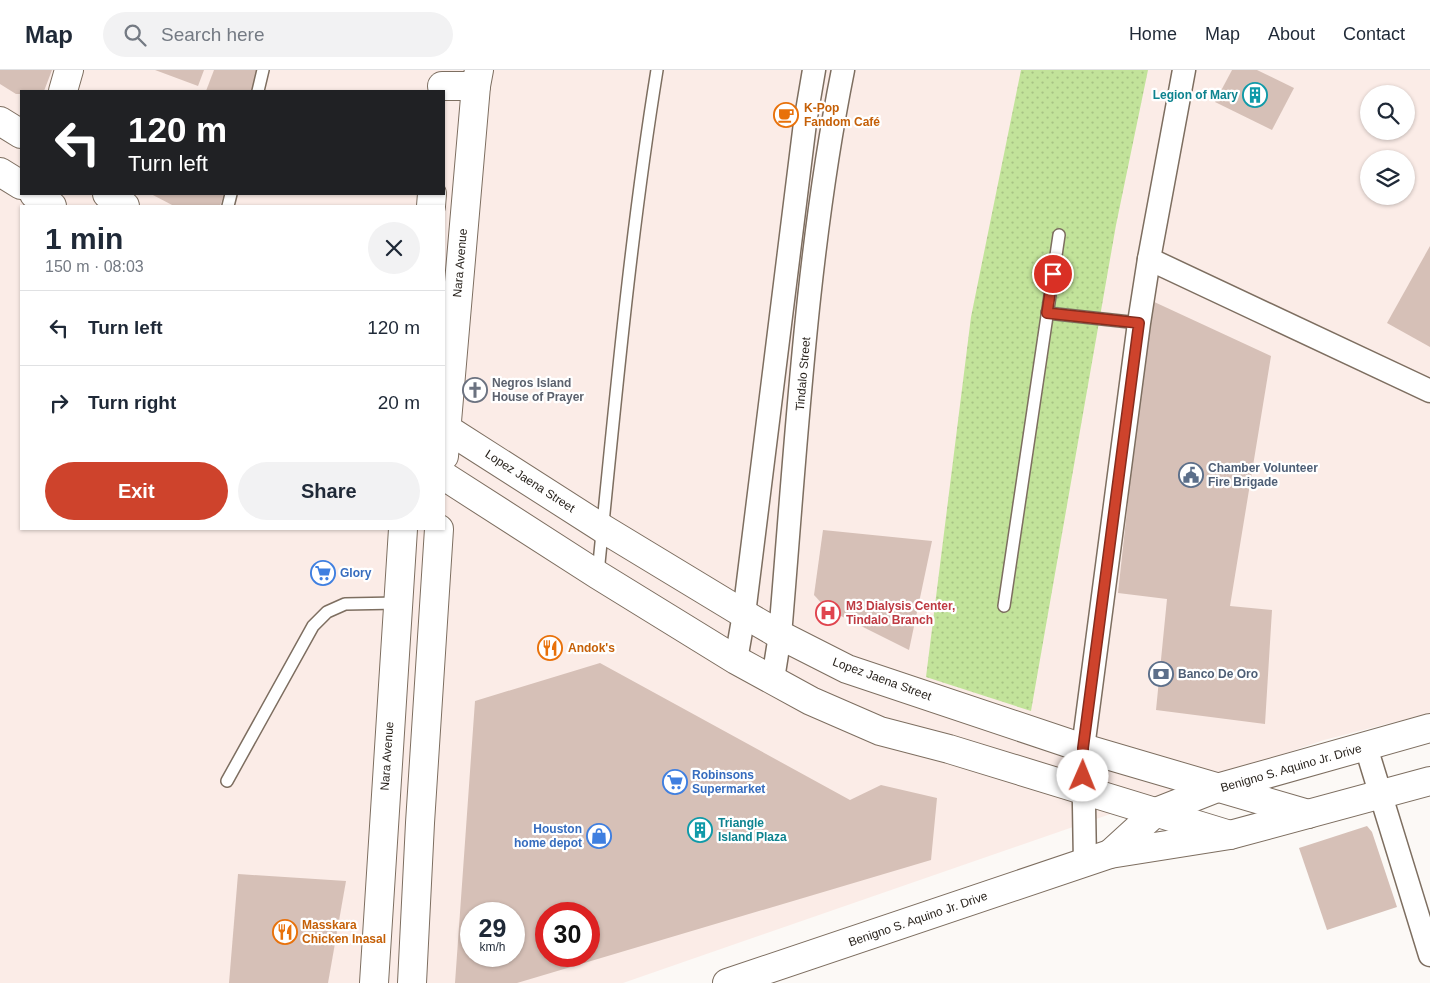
<!DOCTYPE html>
<meta charset="utf-8">
<style>
:root{--surface:#fff;--page:#f2f2f3;--text:#1f2937;--muted:#747a83;--line:#e0e1e3;--accent:#ce432c}
body{margin:0;font-family:Arial,sans-serif;background:var(--page);color:var(--text);height:100vh;display:flex;flex-direction:column;font-size:19px;white-space:nowrap}
*{box-sizing:border-box;margin:0}
p{font-size:16px;color:var(--muted)}
.icon{flex:none;width:28px;height:28px;fill:none;stroke:currentColor;stroke-width:2;stroke-linecap:round;stroke-linejoin:round}
.map{position:relative;flex:1;overflow:hidden}
.panel{position:absolute;left:20px;top:135px;width:425px;height:325px;display:flex;flex-direction:column;background:var(--surface);border-radius:0px;box-shadow:0 1px 4px #0004}
.panel>*{flex:none}
.hud{position:absolute;left:20px;top:20px;width:425px;height:105px;border-radius:0px;box-shadow:0 1px 4px #0004;background:#202124;color:#fff;overflow:hidden}
.fabs{position:absolute;left:1360px;top:15px;display:grid;gap:10px}
.fabs a{display:grid;place-items:center;width:55px;height:55px;border-radius:50%;background:var(--surface);box-shadow:0 1px 4px #0004;font-size:25px}
.speed{position:absolute;left:460px;top:832px;display:flex;gap:10px;font-size:25px;font-weight:700;text-align:center}
.speed>*{display:grid;place-content:center;width:65px;height:65px;border-radius:50%;background:var(--surface);box-shadow:0 1px 4px #0004;line-height:1}
.speed small{font-size:12px;font-weight:400}
.speed .limit{border:8px solid #d22;background:#fff;color:#111}
.pin{position:absolute;display:grid;place-items:center;width:42px;height:42px;color:#fff;margin:-21px;border:2px solid #fff;border-radius:50%;box-shadow:0 1px 5px #0007}
.me{position:absolute;width:55px;margin:-28px;rotate:1deg;stroke-linejoin:round;filter:drop-shadow(0 0 4px #0008)}
.turn{display:flex;align-items:center;gap:18px;height:105px;padding:0 25px;font-size:22px}
.turn .icon{width:65px;height:65px;stroke-width:2.5}
.turn b{display:block;font-size:35px;line-height:42px}
.round{display:grid;place-items:center;flex:none;width:52px;height:52px;border-radius:26px;background:var(--page)}
.head{display:flex;align-items:center;justify-content:space-between;height:85px;padding:0 25px}
h1{font-size:30px;font-weight:700;line-height:38px}
.cta{display:flex;gap:10px;margin-top:auto;padding:10px 25px}
.cta a{flex:1;height:58px;border-radius:30px;background:var(--accent);color:#fff;font-size:20px;font-weight:700;line-height:58px;text-align:center}
.cta a+a{background:var(--page);color:var(--text)}
ul{padding:0;list-style:none}
li{display:flex;align-items:center;gap:15px;height:75px;padding:0 25px;border-top:1px solid var(--line)}
li div{flex:1}
li b{display:block;font-size:19px}
li em{font-style:normal}
header{display:flex;align-items:center;gap:30px;box-sizing:border-box;height:70px;padding:0 25px;background:var(--surface);border-bottom:1px solid var(--line)}
header strong{font-size:24px}
nav{display:flex;gap:28px;margin-inline-start:auto;font-size:18px}
.search{width:350px;height:45px;background:var(--page);display:flex;align-items:center;gap:12px;box-sizing:border-box;padding:0 18px;border-radius:28px;color:var(--muted);font-size:19px}
.map>svg:first-child{display:block}
.commercial{fill:#fbece7;fill-rule:evenodd}
.grass{fill:url(#grass-dots)}
.building{fill:#d6c0b7;fill-rule:evenodd}
.lines{fill:none;stroke-linecap:round;stroke-linejoin:round}
.service-casing{stroke:#7d6e60;stroke-width:14}
.minor-casing{stroke:#7d6e60;stroke-width:25}
.tertiary-casing{stroke:#7d6e60;stroke-width:30}
.secondary-casing{stroke:#7d6e60;stroke-width:30}
.service{stroke:#fff;stroke-width:11}
.minor{stroke:#fff;stroke-width:22}
.tertiary{stroke:#fff;stroke-width:28}
.secondary{stroke:#fff;stroke-width:28}
.route-casing{stroke:#862c1d;stroke-width:12}
.route{stroke:#ce432c;stroke-width:9}
.labels{text-anchor:middle;stroke-width:4.5;stroke-linejoin:round;paint-order:stroke}
.culture-label{font-size:12px;font-weight:bold;fill:#0d838f;stroke:#fff;text-anchor:end}
.food-label{font-size:12px;font-weight:bold;fill:#c56008;stroke:#fff;text-anchor:start}
.street-label{font-size:12px;fill:#241e18;stroke:#fff}
.worship-label{font-size:12px;font-weight:bold;fill:#5b616d;stroke:#fff;text-anchor:start}
.service-label{font-size:12px;font-weight:bold;fill:#4e5e75;stroke:#fff;text-anchor:start}
.shop-label{font-size:12px;font-weight:bold;fill:#366cbe;stroke:#fff;text-anchor:start}
.health-label{font-size:12px;font-weight:bold;fill:#be3a42;stroke:#fff;text-anchor:start}
</style>
<header>
<strong>Map</strong>
<div class="search"><svg class="icon" aria-label="search" viewBox="0 0 24 24"><circle cx="10" cy="10" r="6"/><path d="M15 15l6 6"/></svg>Search here</div>
<nav><a>Home</a><a>Map</a><a>About</a><a>Contact</a></nav>
</header>
<div class="map">
<svg width="1430" height="913" viewBox="0 0 1430 913">
<defs>
<pattern id="grass-dots" width="8" height="8" patternUnits="userSpaceOnUse" patternTransform="scale(1.25)"><rect width="8" height="8" fill="#c2e39a"/><path d="M2 2h.1M6 6h.1" fill="none" stroke="#a7c284" stroke-width="1.8" stroke-linecap="round"/></pattern>
</defs>
<rect width="100%" height="100%" fill="#fcf9f6"/>
<path class="commercial" d="M0,0h1430v643l-106,27 -701,243h-623zM21,21h423v103h-423zM1369,24h37v37h-37zM1369,89h37v37h-37zM21,136h423v323h-423zM471,844h43v42h-43zM546,844h43v42h-43z"/>
<path class="grass" d="M1021,0h127l-32,155 -85,486 -105,-34 45,-360z"/>
<g class="building">
<path d="M0,0h52l-8,21h-23v3h-5l-16,-10z"/>
<path d="M155,0h49l-6,16z"/>
<path d="M214,0h47l-5,21h-50z"/>
<path d="M1232,0h25l37,18 -22,42 -57,-28z"/>
<path d="M151,124h73l-4,12h-46z"/>
<path d="M1430,176v101l-43,-24z"/>
<path d="M1150,230l121,56 -41,250 42,4 -7,114 -109,-14 11,-111 -49,-6z"/>
<path d="M823,460l109,11 -23,109 -82,-41 -13,-14z"/>
<path d="M600,593l250,137 31,-15 56,13 -6,62 -414,123h-62l20,-282zM471,844h43v42h-43zM546,844h43v42h-43z"/>
<path d="M1367,756l5,6 25,75 -70,23 -28,-82z"/>
<path d="M238,804l108,7 -18,102h-99z"/>
</g>
<g class="lines">
<defs>
<g id="service">
<path d="M258,21l5,-21"/>
<path d="M228,136l3,-12"/>
<path d="M1047,243l92,10"/>
<path d="M598,503c17,-168 32,-336 59,-503"/>
<path d="M1004,536l55,-371"/>
<path d="M227,711l86,-155 14,-14 18,-8 53,-1"/>
</g>
<g id="minor">
<path d="M1149,189l281,132"/>
<path d="M736,590l8,-46 61,-491 9,-53"/>
<path d="M773,609l7,-44c16,-187 26,-381 63,-565"/>
<path d="M1366,677l64,208"/>
<path d="M1085,793l-2,-115 56,-425 10,-64 35,-189"/>
</g>
<g id="tertiary">
<path d="M442,16h34"/>
<path d="M63,21l6,-21"/>
<path d="M431,136l1,-12"/>
<path d="M444,386l32,-370 3,-16"/>
<path d="M374,913l29,-454"/>
<path d="M412,913l8,-160 19,-294"/>
</g>
<g id="secondary">
<path d="M0,51l21,13"/>
<path d="M0,102l21,13"/>
<path d="M34,124l18,12"/>
<path d="M107,124l18,12"/>
<path d="M444,357l158,101 142,86 36,21 67,34 236,79 225,66"/>
<path d="M444,406l154,99 138,85 75,41 69,30 69,18 281,86"/>
<path d="M1110,784l46,-42 61,-24 213,-60"/>
<path d="M727,913l383,-129 120,-19 200,-54"/>
</g>
</defs>
<use href="#service" class="service-casing"/>
<use href="#minor" class="minor-casing"/>
<use href="#tertiary" class="tertiary-casing"/>
<use href="#secondary" class="secondary-casing"/>
<use href="#service" class="service"/>
<use href="#minor" class="minor"/>
<use href="#tertiary" class="tertiary"/>
<use href="#secondary" class="secondary"/>
</g>
<g class="lines">
<defs>
<path id="route" d="M1053,204l-6,39 92,10 -56,425v28"/>
</defs>
<use href="#route" class="route-casing"/>
<use href="#route" class="route"/>
</g>
<defs>
<symbol id="building-ring" viewBox="-11 -11 22 22"><circle r="9.5" fill="#fff" stroke="#0f9aa8" stroke-width="1.5"/><path d="M-4-6H4V6H1V3H-1V6H-4ZM-2.5-4.3h1.7v1.8h-1.7ZM.8-4.3h1.7v1.8H.8ZM-2.5-1h1.7V.8h-1.7ZM.8-1h1.7V.8H.8Z" fill="#0f9aa8"/></symbol>
<symbol id="cafe-ring" viewBox="-11 -11 22 22"><circle r="9.5" fill="#fff" stroke="#e8710a" stroke-width="1.5"/><path d="M-5.5-4.5H6V0H3Q3 3.5 0 3.5H-2.5Q-5.5 3.5-5.5 0ZM3-3.2v2h1.7v-2ZM-6 4.5H4V6H-6Z" fill="#e8710a"/></symbol>
<symbol id="church-ring" viewBox="-11 -11 22 22"><circle r="9.5" fill="#fff" stroke="#6b7280" stroke-width="1.5"/><path d="M-1.2-6h2.4v3.5h3.3v2.4h-3.3V6h-2.4V-.1h-3.3v-2.4h3.3Z" fill="#6b7280"/></symbol>
<symbol id="civic-ring" viewBox="-11 -11 22 22"><circle r="9.5" fill="#fff" stroke="#5c6f8a" stroke-width="1.5"/><path d="M-.6-6.5H3V-4.5H.6V-3L4-1V1h2V6H-6V1h2V-1L-.6-3ZM-1.2 2.5V6h2.4V2.5Z" fill="#5c6f8a"/></symbol>
<symbol id="supermarket-ring" viewBox="-11 -11 22 22"><circle r="9.5" fill="#fff" stroke="#3f7fe0" stroke-width="1.5"/><path d="M-6-5.5h2.5l.6 2H6L4.5 2H-2.5L-4.4-4H-6ZM-1.5 3.2a1.3 1.3 0 1 0 .1 0ZM3 3.2a1.3 1.3 0 1 0 .1 0Z" fill="#3f7fe0"/></symbol>
<symbol id="hospital-ring" viewBox="-11 -11 22 22"><circle r="9.5" fill="#fff" stroke="#e0444e" stroke-width="1.5"/><path d="M-5-5h3v3.5h4V-5h3V5h-3V1.5h-4V5h-3Z" fill="#e0444e"/></symbol>
<symbol id="restaurant-ring" viewBox="-11 -11 22 22"><circle r="9.5" fill="#fff" stroke="#e8710a" stroke-width="1.5"/><path d="M-5-6h1v4h1v-4h1v4h1v-4h1v5L-1.5 .5V6h-2V.5L-5-1ZM5-6V6H3V1.5H1.5Q1.5-4 5-6Z" fill="#e8710a"/></symbol>
<symbol id="bank-ring" viewBox="-11 -11 22 22"><circle r="9.5" fill="#fff" stroke="#5c6f8a" stroke-width="1.5"/><path d="M-6-4H6V4H-6ZM0-2.3a2.3 2.3 0 1 0 0 4.6a2.3 2.3 0 1 0 0-4.6Z" fill="#5c6f8a"/></symbol>
<symbol id="shop-ring" viewBox="-11 -11 22 22"><circle r="9.5" fill="#fff" stroke="#3f7fe0" stroke-width="1.5"/><path d="M-5-2.5h2.3a2.7 3.5 0 0 1 5.4 0H5L5.5 6h-11ZM-1.5-2.5h3a1.5 2.3 0 0 0-3 0Z" fill="#3f7fe0"/></symbol>
</defs>
<g fill-rule="evenodd">
<use href="#building-ring" x="1241" y="11" width="28" height="28"/>
<use href="#cafe-ring" x="772" y="31" width="28" height="28"/>
<use href="#church-ring" x="461" y="306" width="28" height="28"/>
<use href="#civic-ring" x="1177" y="391" width="28" height="28"/>
<use href="#supermarket-ring" x="309" y="489" width="28" height="28"/>
<use href="#hospital-ring" x="814" y="529" width="28" height="28"/>
<use href="#restaurant-ring" x="536" y="564" width="28" height="28"/>
<use href="#bank-ring" x="1147" y="590" width="28" height="28"/>
<use href="#supermarket-ring" x="661" y="698" width="28" height="28"/>
<use href="#building-ring" x="686" y="746" width="28" height="28"/>
<use href="#shop-ring" x="585" y="752" width="28" height="28"/>
<use href="#restaurant-ring" x="271" y="848" width="28" height="28"/>
</g>
<g class="labels">
<g class="culture-label">
<text x="1238" y="29">Legion of Mary</text>
<text x="718" y="757" text-anchor="start">Triangle<tspan x="718" dy="14">Island Plaza</tspan></text>
</g>
<g class="food-label">
<text x="804" y="42">K-Pop<tspan x="804" dy="14">Fandom Café</tspan></text>
<text x="568" y="582">Andok's</text>
<text x="302" y="859">Masskara<tspan x="302" dy="14">Chicken Inasal</tspan></text>
</g>
<g class="street-label">
<text transform="translate(460 193) rotate(-85)" y="4">Nara Avenue</text>
<text transform="translate(803 304) rotate(-85)" y="4">Tindalo Street</text>
<text transform="translate(530 411) rotate(33)" y="4">Lopez Jaena Street</text>
<text transform="translate(882 609) rotate(20)" y="4">Lopez Jaena Street</text>
<text transform="translate(387 686) rotate(-86)" y="4">Nara Avenue</text>
<text transform="translate(1291 698) rotate(-16)" y="4">Benigno S. Aquino Jr. Drive</text>
<text transform="translate(918 849) rotate(-19)" y="4">Benigno S. Aquino Jr. Drive</text>
</g>
<g class="worship-label">
<text x="492" y="317">Negros Island<tspan x="492" dy="14">House of Prayer</tspan></text>
</g>
<g class="service-label">
<text x="1208" y="402">Chamber Volunteer<tspan x="1208" dy="14">Fire Brigade</tspan></text>
<text x="1178" y="608">Banco De Oro</text>
</g>
<g class="shop-label">
<text x="340" y="507">Glory</text>
<text x="692" y="709">Robinsons<tspan x="692" dy="14">Supermarket</tspan></text>
<text x="582" y="763" text-anchor="end">Houston<tspan x="582" dy="14">home depot</tspan></text>
</g>
<g class="health-label">
<text x="846" y="540">M3 Dialysis Center,<tspan x="846" dy="14">Tindalo Branch</tspan></text>
</g>
</g>
</svg>
<div class="fabs">
<a><svg class="icon" aria-label="search" viewBox="0 0 24 24"><circle cx="10" cy="10" r="6"/><path d="M15 15l6 6"/></svg></a>
<a><svg class="icon" aria-label="layers" viewBox="0 0 24 24"><path d="M12 4l9 5-9 5-9-5zM3 14l9 5 9-5"/></svg></a>
</div>
<div class="speed"><div>29<small>km/h</small></div><div class="limit">30</div></div>
<div class="pin" style="left:1053px;top:204px;background:#d93025"><svg class="icon" aria-label="arrive" viewBox="0 0 24 24"><path d="M6 21V4h12l-3 4 3 4H6"/></svg></div>
<svg class="me" style="left:1083px;top:706px" viewBox="-20 -20 40 40"><circle r="19" fill="#fff"/><path d="M0-13L10 11 0 6-10 11z" fill="#ce432c"/></svg>
<div class="hud">
<div class="turn"><svg class="icon" aria-label="left" viewBox="0 0 24 24"><path d="M17 20v-9H6M10 6l-5 5 5 5"/></svg><div><b>120 m</b>Turn left</div></div>
</div>
<section class="panel">
<div class="head"><div><h1>1 min</h1><p>150 m · 08:03</p></div><a class="round"><svg class="icon" aria-label="close" viewBox="0 0 24 24"><path d="M6 6l12 12M18 6L6 18"/></svg></a></div>
<ul>
<li><svg class="icon" aria-label="left" viewBox="0 0 24 24"><path d="M17 20v-9H6M10 6l-5 5 5 5"/></svg><div><b>Turn left</b></div><em>120 m</em></li>
<li><svg class="icon" aria-label="right" viewBox="0 0 24 24"><path d="M7 20v-9h11M14 6l5 5-5 5"/></svg><div><b>Turn right</b></div><em>20 m</em></li>
</ul>
<div class="cta"><a>Exit</a><a>Share</a></div>
</section>
</div>
